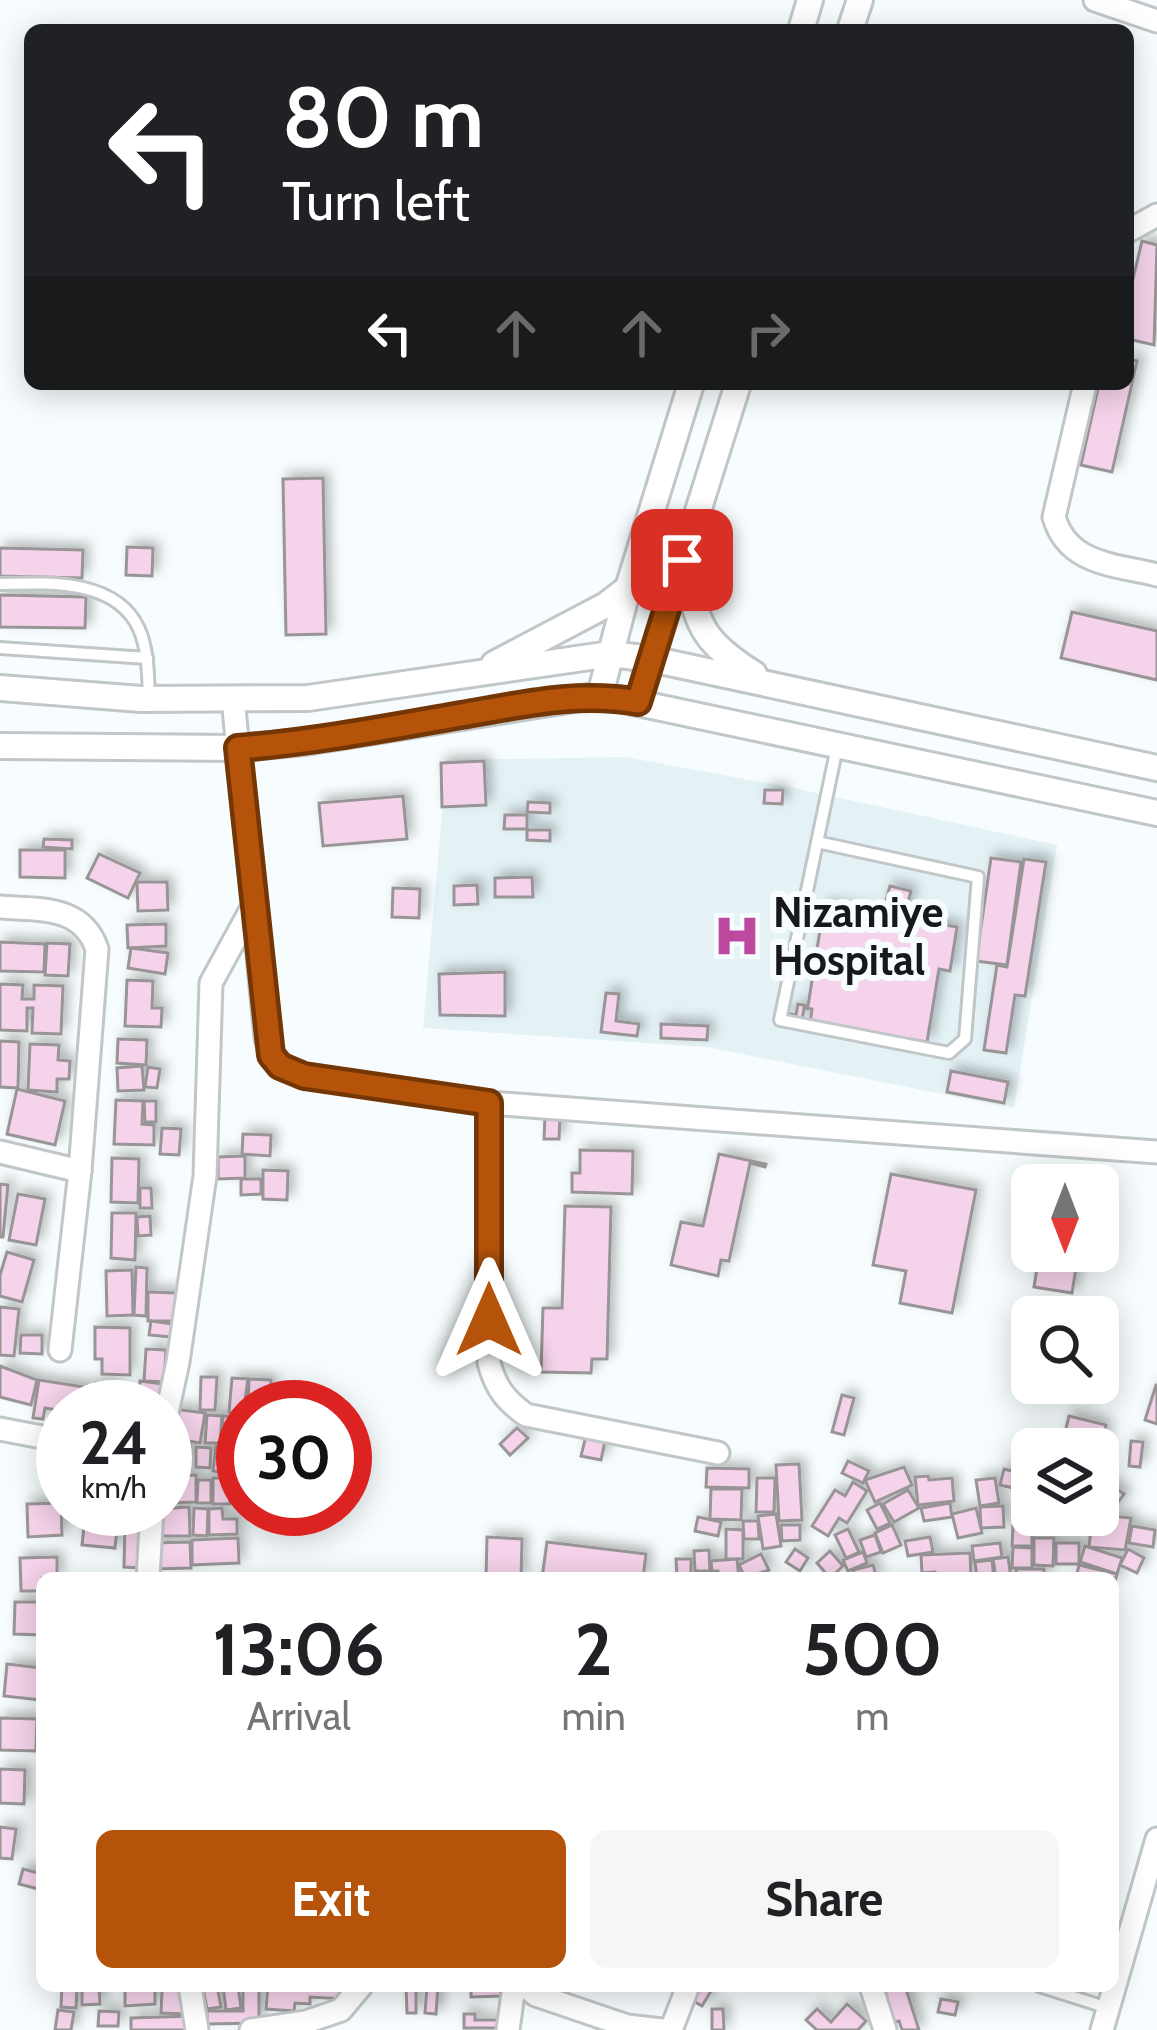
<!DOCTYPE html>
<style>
:root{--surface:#fff;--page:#f6f6f6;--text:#202124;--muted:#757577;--accent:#b45309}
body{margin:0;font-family:Cabin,sans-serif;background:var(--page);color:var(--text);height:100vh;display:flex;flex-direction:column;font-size:45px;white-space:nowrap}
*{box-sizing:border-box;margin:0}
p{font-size:39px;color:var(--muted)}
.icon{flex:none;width:66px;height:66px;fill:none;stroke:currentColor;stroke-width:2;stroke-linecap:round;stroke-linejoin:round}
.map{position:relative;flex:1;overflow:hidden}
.drawer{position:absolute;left:36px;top:1572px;width:1083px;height:420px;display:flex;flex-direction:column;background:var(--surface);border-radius:18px;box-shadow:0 6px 30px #0003}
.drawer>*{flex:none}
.banner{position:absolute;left:24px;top:24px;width:1110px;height:366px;border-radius:18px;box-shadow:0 6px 30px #0003;background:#202124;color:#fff;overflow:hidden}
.needle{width:78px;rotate:180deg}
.fabs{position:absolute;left:1011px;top:1164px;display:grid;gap:24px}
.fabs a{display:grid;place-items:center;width:108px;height:108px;border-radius:18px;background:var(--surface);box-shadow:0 6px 30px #0003;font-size:60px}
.speed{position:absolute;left:36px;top:1380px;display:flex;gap:24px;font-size:60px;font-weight:700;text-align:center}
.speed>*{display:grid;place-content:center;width:156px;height:156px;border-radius:50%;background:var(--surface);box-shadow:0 6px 30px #0003;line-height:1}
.speed small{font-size:30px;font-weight:400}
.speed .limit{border:18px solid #d22;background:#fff;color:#111}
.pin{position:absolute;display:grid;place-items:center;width:102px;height:102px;color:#fff;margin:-51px;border-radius:24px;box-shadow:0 6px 18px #0006}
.me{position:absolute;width:132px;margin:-66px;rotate:0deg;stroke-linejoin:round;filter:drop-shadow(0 0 9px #0008)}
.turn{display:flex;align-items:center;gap:42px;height:252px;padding:0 60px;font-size:54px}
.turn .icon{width:156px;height:156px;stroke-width:2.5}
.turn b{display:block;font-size:84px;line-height:102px}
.lanes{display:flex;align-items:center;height:114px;padding:0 60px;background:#0003;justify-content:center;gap:60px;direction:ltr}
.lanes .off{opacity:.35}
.eta{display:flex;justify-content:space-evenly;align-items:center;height:204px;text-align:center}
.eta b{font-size:72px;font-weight:800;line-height:84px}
.action{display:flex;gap:24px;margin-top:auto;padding:24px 60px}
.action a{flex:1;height:138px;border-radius:18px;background:var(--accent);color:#fff;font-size:48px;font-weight:800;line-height:138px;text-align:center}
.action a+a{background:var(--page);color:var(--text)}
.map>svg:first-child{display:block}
.built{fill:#e4f2f6}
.building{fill:#f5d3ea;stroke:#999597;stroke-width:3;filter:url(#shadow)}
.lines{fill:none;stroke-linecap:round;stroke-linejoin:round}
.service-casing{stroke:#c1c6c8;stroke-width:16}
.minor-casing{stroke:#c1c6c8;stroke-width:27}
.tertiary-casing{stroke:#c1c6c8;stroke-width:30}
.service{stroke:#fff;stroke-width:10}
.minor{stroke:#fff;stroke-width:21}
.tertiary{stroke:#fff;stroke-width:24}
.route-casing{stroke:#753606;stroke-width:30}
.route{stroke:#b45309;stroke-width:21}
.labels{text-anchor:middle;stroke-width:12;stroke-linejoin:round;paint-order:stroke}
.poi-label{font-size:42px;font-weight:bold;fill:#161819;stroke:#f7fdfe;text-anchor:start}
</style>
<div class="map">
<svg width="1157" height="2030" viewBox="0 0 1157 2030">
<defs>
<filter id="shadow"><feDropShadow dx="5.5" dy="-5.5" stdDeviation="6" flood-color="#0004"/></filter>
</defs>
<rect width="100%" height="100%" fill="#f7fdfe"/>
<path class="built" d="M625,757l164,30 268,58 -43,263 -307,-61 -284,-19 24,-268z"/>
<g class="building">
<path d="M1142,241l15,4 -3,100 -26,-6v-39z"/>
<path d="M1128,359l9,2 -25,111 -31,-7 18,-81h29z"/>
<path d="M323,478l3,156 -40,1 -3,-156z"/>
<path d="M127,547l26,1 -1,28 -26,-1z"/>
<path d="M0,548l83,2 -1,28 -82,-2z"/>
<path d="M0,595l86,2 -1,31 -85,-1z"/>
<path d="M1072,612l85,19v49l-96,-22z"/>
<path d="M484,761l2,44 -44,2 -1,-44z"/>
<path d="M765,790h18l-1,14 -18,-1z"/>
<path d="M403,796l4,43 -84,7 -4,-43z"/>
<path d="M528,802l22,1v10l-23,-1z"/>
<path d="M505,815h22v14h-23z"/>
<path d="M527,830h23v11l-23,-1z"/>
<path d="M44,839l28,1v9l-29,-2z"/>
<path d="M20,850h45v28l-45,-1z"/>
<path d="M99,854l41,19 -12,25 -41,-20z"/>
<path d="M991,858l30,4 -14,103 -31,-4z"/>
<path d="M1024,859l22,3 -21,134 -10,-1 -9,58 -22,-3 13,-85 10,2z"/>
<path d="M532,877l1,20h-38v-19z"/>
<path d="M137,882h30l1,28 -30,1z"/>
<path d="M477,885l1,19 -24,1v-19z"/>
<path d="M890,886l21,5 -6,22 -21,-6z"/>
<path d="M393,888l27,1 -1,29 -27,-1z"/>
<path d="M824,905l133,22 -7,44 -11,-2 -12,73 -117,-19 2,-14 -8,-1 -2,12 -20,-4v-4l14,3 2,-11 10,2z"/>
<path d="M166,924v22l-38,2 -1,-23z"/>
<path d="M0,942l45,2 -1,28 -44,-1z"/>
<path d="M47,943l23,1 -2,32 -23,-1z"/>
<path d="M131,948l37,5 -3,21 -37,-6z"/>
<path d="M505,972v44l-65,-1 -1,-41z"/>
<path d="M127,980l26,1 -1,27h10l-1,19 -36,-1z"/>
<path d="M0,984l23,1 -1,14h12v-14l29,1 -2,48 -29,-1 1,-25h-6v23l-27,-1z"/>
<path d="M606,993l13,1 -3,27 23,3 -2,12 -36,-4z"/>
<path d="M661,1024l47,2 -1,14 -46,-2z"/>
<path d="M118,1039l29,1 -1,25 -29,-2z"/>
<path d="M0,1041l19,1 -1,46 -18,-1z"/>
<path d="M30,1044l29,1 -1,15 12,1 -1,18h-12v13l-29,-2z"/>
<path d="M142,1066l2,24 -26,1 -1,-23z"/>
<path d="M148,1067l12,2 -3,19 -12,-1z"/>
<path d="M951,1071l57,11 -4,21 -57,-11z"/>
<path d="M17,1089l48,12 -10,44 -48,-11z"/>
<path d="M116,1100l27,1 -1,23 12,1v20l-40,-1z"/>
<path d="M144,1101h12v21h-11z"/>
<path d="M545,1116h15l-1,23h-15z"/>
<path d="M162,1128l19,1 -2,26 -19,-1z"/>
<path d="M243,1134l28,1 -1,21 -28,-2z"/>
<path d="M580,1150l53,1 -1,43 -60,-2v-19h8z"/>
<path d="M719,1154l47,10 -1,3 -15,-4 -21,98 -8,-1 -3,16 -47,-11 10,-43 22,4z"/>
<path d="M245,1156v22l-27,1v-22z"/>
<path d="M112,1158l27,1 -1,44 -27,-1z"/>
<path d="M263,1170l25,1 -1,29 -24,-1z"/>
<path d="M891,1174l85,16 -24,123 -52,-10 6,-32 -33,-6z"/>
<path d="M241,1179h20v15l-20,1z"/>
<path d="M0,1184l8,1 -5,52h-3z"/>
<path d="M140,1188h11l1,20h-12z"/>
<path d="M18,1194l27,5 -9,46 -27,-5z"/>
<path d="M565,1206l46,1 -4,152h-15l-1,14 -50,-1 2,-64h19z"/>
<path d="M112,1213h24l-1,47 -24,-2z"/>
<path d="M150,1216l1,19 -13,1 -1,-19z"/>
<path d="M7,1252l27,8 -12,42 -22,-6v-21z"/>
<path d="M1038,1262l38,6 -4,25 -38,-6z"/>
<path d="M136,1267l11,1 -1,48 -12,-1z"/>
<path d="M132,1270l1,45 -26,1 -1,-45z"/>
<path d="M148,1292l28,1v28h-28z"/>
<path d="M0,1307l19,2 -5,47 -14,-1z"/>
<path d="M151,1321l22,3 -1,13 -23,-2z"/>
<path d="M95,1327l35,1v47l-28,-1v-15h-7z"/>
<path d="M21,1335h21v19l-22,-1z"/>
<path d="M146,1349l20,1 -2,32 -20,-1z"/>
<path d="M0,1366l37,14 -6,25 -31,-8z"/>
<path d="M201,1377h16l-2,33h-15z"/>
<path d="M232,1378l16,1 -5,35 -14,-2z"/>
<path d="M249,1379l22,1 -1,22h12v5h-34z"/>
<path d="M39,1380l51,8 -3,19h-24v4l-18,-3 -2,11 -10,-1z"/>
<path d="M140,1381l23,3 -3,23h-23z"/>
<path d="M96,1383l24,5 -4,19h-24z"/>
<path d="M1156,1385h1v39l-12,-4z"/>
<path d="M842,1395l12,3 -10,37 -12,-3z"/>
<path d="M174,1409l31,4 -5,30 -30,-5z"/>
<path d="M207,1415l15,1 -2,27h-15z"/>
<path d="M223,1416l20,1v27h-21z"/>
<path d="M1069,1416l37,9 -5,20 -37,-8z"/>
<path d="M517,1428l11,10 -18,17 -10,-11z"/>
<path d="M586,1436l19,5 -4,19 -20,-4z"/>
<path d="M1131,1441l12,1 -3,25 -11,-1z"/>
<path d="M166,1442l24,1v27l-24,-1z"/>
<path d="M216,1446l16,2 -4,25 -15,-2z"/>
<path d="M196,1447l15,1 -1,20 -14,-1z"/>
<path d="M848,1461l21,10 -6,12 -21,-10z"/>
<path d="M799,1464l3,56 -23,1 -3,-56z"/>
<path d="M904,1467l8,18 -37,17 -10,-22z"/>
<path d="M707,1468l42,1v19l-43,-1z"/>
<path d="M1004,1469l28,7v16l-32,-7z"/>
<path d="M196,1475v27l-31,1v-27z"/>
<path d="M928,1476l1,4 23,-2 2,23 -36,4 -3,-28z"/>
<rect x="213" y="1478" width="17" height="26"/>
<path d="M757,1478h18l-1,34h-18z"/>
<path d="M995,1478l4,25 -19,3 -4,-26z"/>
<path d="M198,1480h13v23h-14z"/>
<path d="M853,1482l14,9 -20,32 -8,-5 -11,18 -16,-10 23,-36 10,6z"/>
<path d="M1108,1483l16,11 -12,17 -14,-9z"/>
<path d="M711,1489h31l-1,31 -31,-1z"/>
<path d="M908,1490l11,18 -25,14 -11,-18z"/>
<path d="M1031,1502l1,13h24l-1,15 -26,-5z"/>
<path d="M61,1503l1,32 -34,2 -1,-33z"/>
<path d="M880,1503l10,20 -13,6 -10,-19z"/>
<path d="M950,1503l2,14 -28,4 -3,-13z"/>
<path d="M1003,1506l1,21 -23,1 -1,-21z"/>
<path d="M189,1507l1,29h-31l-1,-27z"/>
<path d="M194,1508l14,1 -1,27 -14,-1z"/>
<path d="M222,1508l1,11h14v15l-28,1v-26z"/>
<path d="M976,1508l6,25 -24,5 -6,-24z"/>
<path d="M86,1509h33l-4,39 -33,-3z"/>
<path d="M776,1514l5,32 -18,3 -5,-33z"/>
<path d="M1110,1516l21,2 -6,32 -36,-3 3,-29 17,2z"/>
<path d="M698,1517l23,5 -3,14 -23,-5z"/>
<path d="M743,1521h15l1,18h-15z"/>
<path d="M125,1523h16l-1,45 -16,-1z"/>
<path d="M781,1525h19v15l-18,1z"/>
<path d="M892,1525l9,20 -18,8 -8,-20z"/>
<path d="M1013,1526l19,1v19h-20z"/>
<path d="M1132,1526l23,4 -2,17 -24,-4z"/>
<path d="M726,1529l17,1v29h-17z"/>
<path d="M848,1529l11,23 -13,6 -11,-23z"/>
<path d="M875,1535l6,17 -15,5 -6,-17z"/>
<path d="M487,1537l35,2 -1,39h-35z"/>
<path d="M930,1537l3,15 -25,4 -3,-15z"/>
<path d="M238,1538l1,25 -47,2v-25z"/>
<path d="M1034,1538h20l-1,28 -19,-1z"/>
<path d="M190,1542l1,26 -37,1 -1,-26z"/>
<path d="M547,1542l99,12 -3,24h-101z"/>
<path d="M1000,1543l2,14 -28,4 -2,-15z"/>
<rect x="1056" y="1543" width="23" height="21"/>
<path d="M1085,1546l37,12 -5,16 -37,-12z"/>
<path d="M1013,1547l19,1v20h-20z"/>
<path d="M795,1549l13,9 -8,13 -14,-9z"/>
<path d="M1128,1549l16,9 -7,15 -17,-8z"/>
<path d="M709,1550l1,21h-15l-1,-20z"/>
<path d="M830,1551l13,15 -13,12 -13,-15z"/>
<path d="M863,1552l4,11 -19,8 -5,-11z"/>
<path d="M970,1553l1,25h-35l-1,-6 -13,1 -1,-18z"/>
<path d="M761,1554l8,16 -24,8 -6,-13z"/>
<path d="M57,1557v21h-15v13h-21l-1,-33z"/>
<path d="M1008,1557l3,21h-15l-3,-19z"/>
<path d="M676,1559h15v19h-14z"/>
<path d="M737,1559l2,19h-20l-1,-7h-6l-1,-10z"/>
<path d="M992,1560l2,18h-17l-2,-16z"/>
<path d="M873,1565l4,13h-22l-2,-8z"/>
<path d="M1079,1565l38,9 -3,12 -1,-8h-37z"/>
<path d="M1016,1569h28v9h-27z"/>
<path d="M15,1602h27v33l-28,-1z"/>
<path d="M7,1664l35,4 -1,32 -37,-4z"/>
<path d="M0,1718l37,1 -1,32 -36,-1z"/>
<path d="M0,1769l25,1 -1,34 -24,-1z"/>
<path d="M0,1827l16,2 -4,30 -12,-1z"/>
<path d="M23,1869l19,5v16l-23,-6z"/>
<path d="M62,1986h15l-1,22 -15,-1z"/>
<path d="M82,1986h17l1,18 -18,1z"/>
<path d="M217,1986l4,21 -14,2 -4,-21z"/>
<path d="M223,1986h15l3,22 -15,2z"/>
<path d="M243,1986h16v37l-52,1v-13h36z"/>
<path d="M268,1986h78l-1,13 -35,-2v7l-15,-1 -1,8 -28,-2z"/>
<path d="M406,1986h10v27h-9z"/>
<path d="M427,1986h11l-2,28 -11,-1z"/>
<path d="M471,1986h29l1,10 -30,1z"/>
<path d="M698,1986h16l-12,20 -12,-7z"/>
<path d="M884,1986h21l14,44h-17l-3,-9 -11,3 -8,-25 7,-2z"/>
<path d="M155,1987v17l-30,2v-18z"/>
<path d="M162,1990l25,1 -1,23 -25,-1z"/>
<path d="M941,1999l17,3 -3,13 -17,-3z"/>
<path d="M847,2004l19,17 -8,9h-41l-11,-10 11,-11 14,13z"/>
<path d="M712,2009h11l1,21h-12z"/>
<path d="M58,2010l16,2 -3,18h-16z"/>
<path d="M99,2011l20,1 -1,14h-20z"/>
<path d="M464,2014h11v6h25v8h-36z"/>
<path d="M191,2016v14h-60v-12z"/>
</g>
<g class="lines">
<defs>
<g id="service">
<path d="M0,584c47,-1 116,-6 139,45 9,20 9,45 10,67"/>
<path d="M0,648l147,10"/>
<path d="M817,842l161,35 -13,162 -16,14 -169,-33 57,-273"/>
<path d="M1039,1986l69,22"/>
</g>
<g id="minor">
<path d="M1095,0l62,21"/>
<path d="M1128,231l29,-16"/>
<path d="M1085,384l-31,133c14,48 60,47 103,58"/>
<path d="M233,698l33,340c7,23 17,29 38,38l185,27v260c7,25 16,37 37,52l192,38"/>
<path d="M0,907c39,3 82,-2 97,42l-17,222 -20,179"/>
<path d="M489,1103l668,49"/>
<path d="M0,1152l80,19"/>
<path d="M165,1422l13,-60 27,-186 6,-193 42,-77"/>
<path d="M0,1429l63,12"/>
<path d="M148,1578l4,-69"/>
<path d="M190,1986l7,44"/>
<path d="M525,1986l11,9 91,31 35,4"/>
<path d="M871,1986l14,44"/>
<path d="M251,2030l55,-8 35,-12 20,-24"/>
<path d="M508,2030l6,-44"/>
<path d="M671,2030l17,-44"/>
<path d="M1102,2030l55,-191"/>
</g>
<g id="tertiary">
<path d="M801,30l9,-30"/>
<path d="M850,30l10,-30"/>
<path d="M683,562c16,62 14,76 71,112"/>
<path d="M494,664l112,-59 22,-17"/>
<path d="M0,688l141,11 167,-1 303,-44 40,5 506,109"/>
<path d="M600,695l28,-107 63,-204"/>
<path d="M638,702l100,-318"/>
<path d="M0,746l238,2 67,-6 295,-47 557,118"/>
</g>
</defs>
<use href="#service" class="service-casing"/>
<use href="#minor" class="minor-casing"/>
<use href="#tertiary" class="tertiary-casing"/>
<use href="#service" class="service"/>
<use href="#minor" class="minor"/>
<use href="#tertiary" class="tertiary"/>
</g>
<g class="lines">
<defs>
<path id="route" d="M489,1320v-217l-185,-27 -24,-10 -9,-11 -33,-307c75,-6 149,-20 223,-33 60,-10 116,-24 177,-13l44,-142"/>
</defs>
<use href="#route" class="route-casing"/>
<use href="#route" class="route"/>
</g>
<defs>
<symbol id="hospital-bare" viewBox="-9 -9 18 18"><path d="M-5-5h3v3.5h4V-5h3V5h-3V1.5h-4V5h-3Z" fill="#bd489f" stroke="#f7fdfe" stroke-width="2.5" paint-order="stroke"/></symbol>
</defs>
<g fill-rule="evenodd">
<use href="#hospital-bare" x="704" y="903" width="66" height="66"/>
</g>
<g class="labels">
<g class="poi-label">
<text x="773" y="927">Nizamiye<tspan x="773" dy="48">Hospital</tspan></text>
</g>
</g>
</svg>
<div class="fabs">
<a><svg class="needle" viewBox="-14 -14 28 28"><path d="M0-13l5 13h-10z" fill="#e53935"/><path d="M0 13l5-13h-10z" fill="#757577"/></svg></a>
<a><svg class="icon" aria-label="search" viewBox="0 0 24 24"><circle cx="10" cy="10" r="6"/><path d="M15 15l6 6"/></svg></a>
<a><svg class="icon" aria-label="layers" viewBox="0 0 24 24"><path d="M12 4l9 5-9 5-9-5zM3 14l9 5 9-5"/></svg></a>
</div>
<div class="speed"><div>24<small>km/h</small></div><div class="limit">30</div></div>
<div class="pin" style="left:682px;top:560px;background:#d93025"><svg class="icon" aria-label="arrive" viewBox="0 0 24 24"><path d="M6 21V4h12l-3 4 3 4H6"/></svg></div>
<svg class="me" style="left:489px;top:1320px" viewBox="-20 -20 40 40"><path d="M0-17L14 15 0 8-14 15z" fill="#b45309" stroke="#fff" stroke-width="4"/></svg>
<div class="banner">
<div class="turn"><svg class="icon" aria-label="left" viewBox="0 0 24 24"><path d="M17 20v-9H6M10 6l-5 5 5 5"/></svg><div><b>80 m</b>Turn left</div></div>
<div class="lanes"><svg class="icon" aria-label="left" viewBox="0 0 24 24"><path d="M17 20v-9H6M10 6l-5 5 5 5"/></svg><svg class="icon off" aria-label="ahead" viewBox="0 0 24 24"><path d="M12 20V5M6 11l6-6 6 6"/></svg><svg class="icon off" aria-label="ahead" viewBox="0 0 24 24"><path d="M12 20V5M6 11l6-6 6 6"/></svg><svg class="icon off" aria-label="right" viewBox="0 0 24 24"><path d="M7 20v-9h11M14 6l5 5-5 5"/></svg></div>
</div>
<section class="drawer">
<div class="eta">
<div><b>13:06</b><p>Arrival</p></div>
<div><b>2</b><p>min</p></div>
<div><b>500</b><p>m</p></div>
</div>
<div class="action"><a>Exit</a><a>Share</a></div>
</section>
</div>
